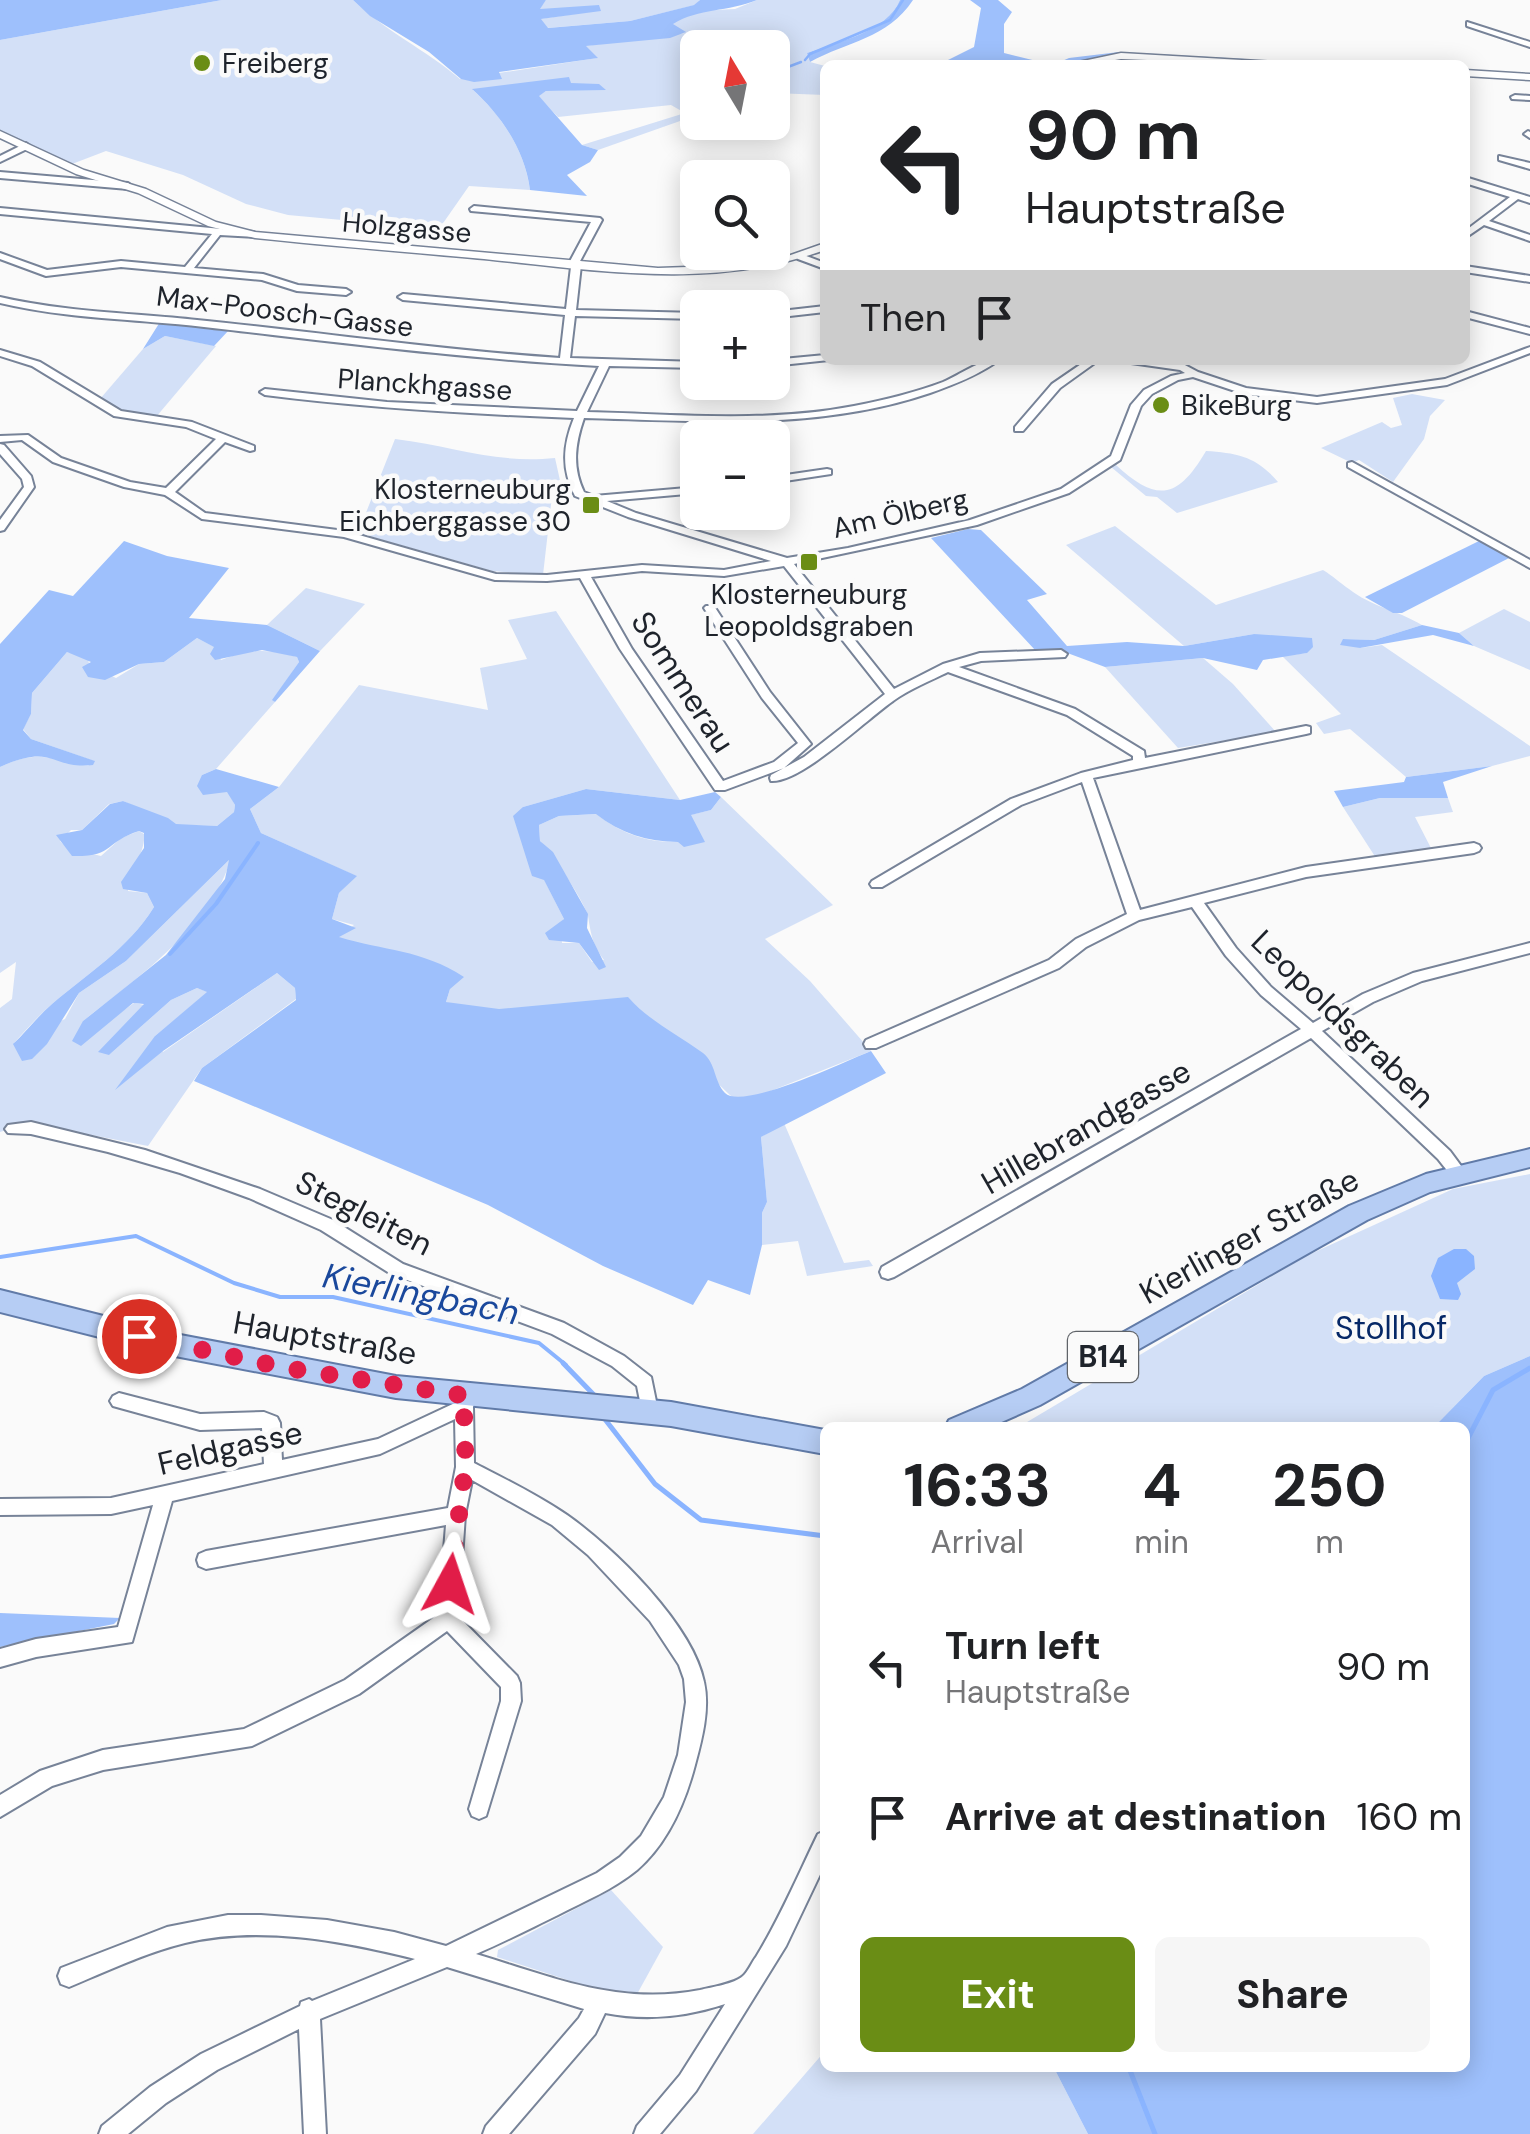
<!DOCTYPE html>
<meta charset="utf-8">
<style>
:root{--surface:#fff;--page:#f6f6f6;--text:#202124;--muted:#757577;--accent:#6a8d15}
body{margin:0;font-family:"DM Sans",sans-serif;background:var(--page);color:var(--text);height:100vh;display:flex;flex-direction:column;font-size:38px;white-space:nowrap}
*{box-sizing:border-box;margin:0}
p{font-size:32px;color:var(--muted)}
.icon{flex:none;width:55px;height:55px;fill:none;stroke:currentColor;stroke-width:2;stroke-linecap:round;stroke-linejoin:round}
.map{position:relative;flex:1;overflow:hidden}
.drawer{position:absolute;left:820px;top:1422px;width:650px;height:650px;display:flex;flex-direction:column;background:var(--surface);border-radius:15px;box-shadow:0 5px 25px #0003}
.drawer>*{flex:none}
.banner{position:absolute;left:820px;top:60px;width:650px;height:305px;border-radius:15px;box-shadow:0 5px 25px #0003;background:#fff;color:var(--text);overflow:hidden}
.needle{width:65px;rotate:350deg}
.tools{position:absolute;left:680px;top:30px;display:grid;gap:20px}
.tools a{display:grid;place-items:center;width:110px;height:110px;border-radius:15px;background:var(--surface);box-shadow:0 5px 25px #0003;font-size:50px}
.pin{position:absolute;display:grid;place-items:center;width:85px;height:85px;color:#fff;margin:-42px;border:5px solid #fff;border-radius:50%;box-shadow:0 2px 10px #0007}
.me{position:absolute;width:110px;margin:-55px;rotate:5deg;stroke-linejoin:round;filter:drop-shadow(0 0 8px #0008)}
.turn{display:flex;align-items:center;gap:35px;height:210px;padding:0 40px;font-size:45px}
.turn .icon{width:130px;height:130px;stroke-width:2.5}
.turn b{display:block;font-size:70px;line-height:85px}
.then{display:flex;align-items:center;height:95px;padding:0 40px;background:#0003;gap:20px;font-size:38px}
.eta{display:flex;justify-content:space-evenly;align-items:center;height:170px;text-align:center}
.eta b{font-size:60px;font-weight:700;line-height:70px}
.action{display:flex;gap:20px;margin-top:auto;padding:20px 40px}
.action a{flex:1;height:115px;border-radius:15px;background:var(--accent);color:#fff;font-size:40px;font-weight:700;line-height:115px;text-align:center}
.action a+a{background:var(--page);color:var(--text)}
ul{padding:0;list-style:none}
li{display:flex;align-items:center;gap:30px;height:150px;padding:0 40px}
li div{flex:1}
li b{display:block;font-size:38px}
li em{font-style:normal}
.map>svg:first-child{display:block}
.green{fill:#d3e0f7}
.forest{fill:#9ec0fc}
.water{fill:#8ab4ff}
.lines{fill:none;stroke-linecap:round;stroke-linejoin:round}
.stream-far2{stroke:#8ab4ff;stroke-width:2.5}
.stream-far1{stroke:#8ab4ff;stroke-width:4}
.stream{stroke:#8ab4ff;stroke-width:5}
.minor-casing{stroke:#778398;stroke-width:4}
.tertiary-casing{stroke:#778398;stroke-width:3}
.primary-casing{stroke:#617ba8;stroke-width:4}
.minor{fill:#fff;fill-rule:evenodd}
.tertiary{fill:#fff;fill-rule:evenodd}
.primary{fill:#b6cdf4;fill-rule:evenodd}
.route{stroke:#e11d48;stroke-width:18;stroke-dasharray:0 32.4}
.poi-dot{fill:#6a8d15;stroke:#fafafa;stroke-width:4}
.labels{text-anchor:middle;stroke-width:9;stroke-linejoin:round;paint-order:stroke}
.far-poi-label{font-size:28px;fill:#1e232b;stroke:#fafafa;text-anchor:start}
.far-street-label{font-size:28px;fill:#1e232b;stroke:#fafafa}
.shield{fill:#fafafa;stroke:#606469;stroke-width:2.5}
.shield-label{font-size:30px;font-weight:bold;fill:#1e232b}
.street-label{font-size:32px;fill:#1e232b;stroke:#fafafa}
.park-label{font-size:32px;fill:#062867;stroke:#fafafa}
.water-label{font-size:35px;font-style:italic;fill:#1a489c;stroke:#fafafa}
</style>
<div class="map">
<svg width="1530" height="2134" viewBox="0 0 1530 2134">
<rect width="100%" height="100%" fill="#fafafa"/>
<g class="green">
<path d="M222,0h131c32,31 73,50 107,79l137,-21 -12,-12 100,-13 -13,-9 21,-13 42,-2 22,-9h143c-13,32 -63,42 -93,53l3,9 15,4v29l-52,-2 -1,-45h-74l-1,67 -99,35 -16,-5 103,-32 -14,-8 -113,12 -20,-21 8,-5 58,-2 -6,-5 -125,6c29,26 52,61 57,100l-61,-4 -30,43 -151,-14 -42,-11 -63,-29 -77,-24 -34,13 -72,-33v-91z"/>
<path d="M546,0h154l-5,5 -65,16 -83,7 -7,-9 61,-9 -62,-1z"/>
<path d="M165,336l51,10 -60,71 -37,-7 -19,-11 43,-50z"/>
<path d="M1412,394l33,6 -15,16 -6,23 -31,43 -34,-22 -7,3 -31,-15 61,-26 9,6 11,-3 -9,-27z"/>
<path d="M395,439c59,7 99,25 160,19l8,36 -11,2 -9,79 -51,-4 -134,-38z"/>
<path d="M1206,451c32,2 51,6 72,31l-101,31 -20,-16 -11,-1 -35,-29 5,-2c41,38 62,34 90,-14z"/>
<path d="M1115,526l101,79 107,-35c10,6 17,13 26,19 21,17 50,22 73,36l-48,15 -31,-1 17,9 22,-3 148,101v10l-38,10 -86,11 -56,-48 -26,5 -8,-11 25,-9 -59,-58 25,-3 -53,-19 -70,12 -118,-101z"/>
<path d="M306,588l59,16 -45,47 -53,-26z"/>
<path d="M1504,609l26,13v48l-56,-24 -15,-13z"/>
<path d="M556,611l124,189 -94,-11 -63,18 21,72 20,40 -4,4 2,20h17l13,19 12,-2c-12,-16 -13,-26 -16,-44 -2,-12 -38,-66 -48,-75l-1,-16 20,-9 38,-2c22,19 51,29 81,28l12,-27 21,-5 10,-13 112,108 -68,34 45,42 61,70 -115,46h-24l-104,-99c-36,10 -150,18 -182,4l4,-13 -112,-52 16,-12 -22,-6 7,-26 17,-17 -95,-43 -11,-24 29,-22 80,-102 129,25 -8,-42 47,-9 -19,-39z"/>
<path d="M197,638l18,9 6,13c26,-11 49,-12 76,-3l2,5 -26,38 2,2 -59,67 -14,6 18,16 8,1 7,13 -1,7 -17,14 -41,-1 -53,-24 -14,3 -27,26h-11l-11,11 7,7 34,8 20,-18 18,-7 5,3c2,16 -13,36 -16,57l19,2 7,14c-26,42 -66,66 -102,97 -14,12 -26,26 -38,39l51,-24 14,-26 47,-32 105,-103c-19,68 -95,121 -148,163l31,-4 20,-14 11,2 -36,50 62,-55 26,-12 11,4 -53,44 8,16 114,-79 18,15 1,11 -94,69 -54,78 -118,-23 -30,9v-124l12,-9 4,-37 -16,11v-206c40,-18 47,-8 88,-1l6,-5 -63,-22 -8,-10 8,-15 1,-21 35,-41 21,5 1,8 27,13 23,-14 25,-2z"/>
<path d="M1203,658l30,26 43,48 -98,16 -73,-81z"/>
<path d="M1423,796l25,2 5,14 -38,5 17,33 -56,8 -33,-51 37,-9z"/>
<path d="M784,1123l60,140 25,-3 4,6 -66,10 -9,-35 -36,4v-32l5,-11 -6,-65z"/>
<path d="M1530,1174v182l-46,20 -50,51 -417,1 289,-172 147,-67z"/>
<path d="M611,1890l52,57 -27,49 -32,-4 -107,-35 1,-7z"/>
<path d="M825,2051v17h229l34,66h-335z"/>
</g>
<g class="forest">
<path d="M0,0h222l-222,40z"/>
<path d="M353,0h193l-6,9 59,-4 2,6 -60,8 7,9 82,-7 64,-16 6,-5h57c-29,12 -58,8 -84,24l13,8 -16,6 -84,8 12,12 -99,14 3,7 -28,3 -13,-3 -32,-27 -59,-36z"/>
<path d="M900,0h13c-26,39 -65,41 -103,62l-3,-9c30,-11 80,-21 93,-53z"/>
<path d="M970,0h28l14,12 -8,12v29l49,12 16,-7 50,-6 126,7 33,6 -204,-3 -9,3h-127l36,-18 7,-39z"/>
<path d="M569,77l2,6 28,1 7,6 -60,1 -7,5 43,49 16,5 -8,12 -23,13 20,21 -57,-6c-5,-40 -29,-75 -58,-101z"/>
<path d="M160,322l69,8 -15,16 -49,-10 -22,13z"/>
<path d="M968,529l13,1 66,64 -20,6 40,46 60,-4 57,4 70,-12 58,4 1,9 -6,6 -44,7 -6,10 -54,-12 -98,9 -43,-16 -27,-1 -104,-112z"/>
<path d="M124,541l43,15 62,12 -40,50 78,7 53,26 -45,51 -3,-2 27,-38 -2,-5 -35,-7 -47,10 -5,-6 4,-7 -17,-9 -33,24 -25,2 -34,16 -17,-3 -6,-10 9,-5 -24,-10 -35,41 -1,21 -8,16 8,9 64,22 -2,4c-43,5 -38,-23 -93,2v-123l49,-54 24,6z"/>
<path d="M1479,541l32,16 -109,56h-9l-28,-16z"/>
<path d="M1422,625l37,8 15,13 -41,-11 -73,13 -20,-3 3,-6 31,1z"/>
<path d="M1492,766l-49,16 5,16h-68l-37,9 -9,-16 70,-9 2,-5z"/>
<path d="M216,769l63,18 -29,22 11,24 96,43 -18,17 -7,26 24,9 -17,9c45,14 82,12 125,40l-14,12 -4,13 53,7 129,-12c21,24 49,37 75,56 13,10 11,29 22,40 18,18 123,-33 146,-42l15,22 -125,64 6,65 -5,11v32l-12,50 -42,-15 -15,25 -90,-39 -115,-61 -294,-124 8,-13 94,-68 -1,-12 -18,-15 -114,78 -48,39 40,-54 52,-44 -10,-4 -26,12 -62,55 -11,-3 46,-48 -11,-1 -52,43 -9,-5 11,-20 83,-66 59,-76 4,-19 -103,101 -47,32 -32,51 -15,15 -10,2 -9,-17c14,-13 25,-28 39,-40 36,-31 76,-55 102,-97l-7,-14 -24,-4 -2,-7 23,-34v-15l-5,-2c-35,11 -24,26 -67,25l-16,-21 26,-5 28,-26 13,-3 45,17 8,6 41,2 17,-14 1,-7 -8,-13 -24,3 -6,-9 5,-11z"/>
<path d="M586,789l94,11 35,-8 6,5 -10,13 -20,5 14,27 -21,5 -6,-5c-30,0 -58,-9 -82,-28l-37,2 -20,9 1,16 13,11 35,62 -1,14 19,39 -7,3 -20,-27 -30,-3 -4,-7 19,-14 -20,-39 -12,-4 -19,-60 10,-9z"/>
<path d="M1530,1356v778h-442l-34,-66h411v-640l-31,-1 50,-51z"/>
<path d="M0,1613l120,5 -6,6 -114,23z"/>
</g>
<path class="water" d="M1454,1249h12l8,7 1,13 -18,14 4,11 -3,6 -18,-1 -9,-23 7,-18z"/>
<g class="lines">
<g class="stream-far2">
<path d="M805,60l5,-6 80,-34 13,-20"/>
<path d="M772,73l29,-11"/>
</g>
<g class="stream-far1">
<path d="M170,954l46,-50 42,-61"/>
<path d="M0,1257l136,-21 98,47 46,14h53l206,46 27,22"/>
</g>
<g class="stream">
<path d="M563,1363l31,32"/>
<path d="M604,1418l51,66 46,36 124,16"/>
<path d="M1465,1444l28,-54 37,-22"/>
<path d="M1129,2068l26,66"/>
</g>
<defs>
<g id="minor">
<path d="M1467,22l63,20v5l-63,-21z"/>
<path d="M1515,95l15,1v4l-18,-1 -1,-2z"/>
<path d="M1528,131l2,1v6l-6,-4z"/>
<path d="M26,143l4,3 -1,2 -29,14v-6z"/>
<path d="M1499,156l31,7v6l-31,-9z"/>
<path d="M0,172l128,11 4,3 -4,3 -128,-11z"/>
<path d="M1465,177l65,20v6l-12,-4 -29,22 41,14v6l-46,-16 -19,13v-7l45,-34 -45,-14z"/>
<path d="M474,206l126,12 2,2 -23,43 2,2 -5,45 122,3v6l-123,-3 -5,42 128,4v6l-89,-2 -22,46c88,2 180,11 267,-6 30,-6 60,-13 89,-24 19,-8 35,-22 56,-22 -20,15 -46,25 -69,33 -112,38 -230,28 -346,25 -9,26 -12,49 0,74l10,4 104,-9v6l-91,8 29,12 151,45 61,-10 122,-28 91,-31 50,-33 20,-51 13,-15 27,-14 14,-3 -5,-3 -49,-7 -5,-3h27l30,4 15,8 48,16 71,9 128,-18 85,-32v6l-83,32 -130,18 -73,-9 -51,-17 -15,3 -26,14 -11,12 -21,54 -51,33 -92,32 -183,39 100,125 49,-25 37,-11 81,-3 6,4 -2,3 -84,4 -22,6 116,42 69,42 1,7 161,-32 4,1v6l-4,1 -213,44 47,132 166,-43 168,-24 5,2 2,3 -2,3 -5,2 -168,24 -102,26 32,45 35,39 42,36 50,-29 50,-21 117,-30v10l-108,28 -49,21 -51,29 128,120 17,23 -2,4h-12l-15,-19 -127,-121 -417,239 -6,2 -6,-2 -2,-5 2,-5 419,-238 -40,-34 -35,-39 -34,-49 -53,13 -53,27 -27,21 -183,80h-10l-2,-4 2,-4 183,-80 27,-21 51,-25 -45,-132 -61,23 -139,82h-10l-2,-3 2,-3 139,-82 70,-26 52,-13v-4l-66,-41 -119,-43c-18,9 -39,17 -55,29 -26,18 -92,82 -122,80l-1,-3 1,-3 33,-18 81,-63 -101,-128 -60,10 -82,-5 -51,6 41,72 91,132 51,-19 24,-19 -36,-45 -58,-90 2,-2h8l56,86 41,52 -27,24 -59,22h-10l-95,-141 -40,-71 -33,3 -52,-1 -151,-43 -142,-18 -37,-24 -41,-8 -71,-25 -31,-22 -22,2v-6l28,-1 33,23 69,24 36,6 50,-49 -30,-12 -72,-11 -82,-50 -32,-10v-6l40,12 81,49 71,11 62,24v4l-4,1 -25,-9 -50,50 30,21 140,18 151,43 51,1 95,-10 82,5 47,-9 -143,-44 -53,-21c-14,-27 -12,-51 -1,-78 -103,-4 -206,-10 -309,-23l-5,-3 5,-3 122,13 190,9 22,-45c-132,-7 -263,-24 -395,-39 -68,-8 -137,-8 -204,-24v-6c65,15 131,16 197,23 121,12 242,30 363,38l5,-43 -162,-15 -5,-3 5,-3 163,15 5,-42 -3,-2 23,-43 -120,-11 -1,-2z"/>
<path d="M0,208l253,24 3,1v4l-36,-2 -26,33 69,6 35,11 48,4 5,3 -5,3 -49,-4 -35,-11 -141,-13 -75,9 -46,-17v-6l47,17 74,-9 64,6 27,-33 -212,-20z"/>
<path d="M801,254l24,9v6l-27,-10 -2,-2z"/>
<path d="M1465,266l65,10v6l-65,-10z"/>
<path d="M825,306v6l-53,6v-6z"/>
<path d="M1465,311l65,17v6l-65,-17z"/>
<path d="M825,355v5h4l-57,6v-6z"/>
<path d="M1087,360h12l-39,28 -37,43h-8v-4l37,-43z"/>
<path d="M0,444l4,1 27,31 3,11 -30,43 -4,1v-11l24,-33 -2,-8 -22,-25z"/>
<path d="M1352,462l178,98v8l-182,-101v-4z"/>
<path d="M827,469l4,1v4l-59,9v-6z"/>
<path d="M31,1122l114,28 115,39 73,31 70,44 161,59 60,33 27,21 7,34 -3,5 -6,3 -6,-3 -6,-30 -25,-20 -60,-32 -161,-60 -70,-44 -72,-32 -69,-25 -72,-21 -77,-18 -23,-1 -3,-4 3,-4z"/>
<path d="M468,1388l6,3 3,5 -4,11 1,56c31,16 64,32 93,52 46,32 126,110 137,167 6,27 -2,57 -9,83 -10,38 -27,78 -58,105 -23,19 -52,31 -79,45 -27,13 -54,27 -82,39 76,23 143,52 224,36 12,-3 34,-6 43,-14 5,-4 9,-14 13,-19 24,-39 42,-82 62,-123l7,-3v33l-39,82 -90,145 -36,43h-26l3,-8 43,-51 45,-71c-39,13 -80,17 -120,9l-10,21 -86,100h-26l3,-8 93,-108 5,-9 -137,-42 -127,52 6,115h-22l-5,-105 -82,41 -51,33 -38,31h-29l3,-8 48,-39 51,-33 99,-48 1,-4 8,-3 3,2 103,-42c-73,-18 -155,-34 -230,-16 -40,10 -78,28 -116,44l-8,-3 -3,-8 3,-8 106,-41 61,-12h33l66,5 67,12 52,14 151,-73 23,-16 21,-21 23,-39 14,-42 8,-53 -2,-23 -5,-14 -29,-44 -62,-66 -36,-30 -80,-45 -7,35 -7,101 59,60 3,7 1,18 -35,115 -7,3 -7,-3 -3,-7 32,-108v-14l-54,-56 -88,63 -107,52 -149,24 -51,16 -52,31v-22l40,-24 63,-21 141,-21 101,-49 94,-66 7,-89 -240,44 -7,-3 -2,-6 2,-6 7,-3 242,-43 8,-41 -1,-48 -75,35 -208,47 -40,141 -96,15 -36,10v-18l36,-10 82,-12 35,-122 -42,9 -111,1v-16l111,-1 153,-34 -2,-36 -62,2 -87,-24 -3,-5 3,-5 6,-3 81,21 64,-2 13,5 3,6 2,37 96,-21 79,-37 5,-11z"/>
</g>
<g id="tertiary">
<path d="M1121,53l154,9 5,3 -159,-6 -36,6h-21z"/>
<path d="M1465,70l65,4v6l-65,-4z"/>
<path d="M0,131l84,39 62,19 70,33 39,10 403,36 88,-3 39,-8 40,-14v7c-111,40 -226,21 -341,9 -76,-7 -153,-13 -229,-21l-47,-12 -70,-33 -62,-19 -76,-36z"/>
</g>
<g id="primary">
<path d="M1530,1149v18l-100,25 -63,28 -327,185 -52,23h-43l4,-8 73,-31 327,-183 77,-32z"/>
<path d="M0,1290l175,44 221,42 275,26 154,28v24l-154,-28 -275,-28 -221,-42 -175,-44z"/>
</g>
</defs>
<use href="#minor" class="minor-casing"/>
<use href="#tertiary" class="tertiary-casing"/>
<use href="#primary" class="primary-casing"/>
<use href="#minor" class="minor"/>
<use href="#tertiary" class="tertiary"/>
<use href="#primary" class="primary"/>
</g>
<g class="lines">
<path class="route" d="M139,1336l147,32 182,28c-8,22 -1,48 -3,71 -4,39 -11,78 -15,117"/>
</g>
<g class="poi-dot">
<circle cx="202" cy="63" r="10"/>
<circle cx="1161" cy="405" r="10"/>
<rect x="581" y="495" width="20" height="20" rx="5"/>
<rect x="799" y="552" width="20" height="20" rx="5"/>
</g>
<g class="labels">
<g class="far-poi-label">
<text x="222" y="73">Freiberg</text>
<text x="1181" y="415">BikeBurg</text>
<text x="571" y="499" text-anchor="end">Klosterneuburg<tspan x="571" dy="32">Eichberggasse 30</tspan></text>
<text x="809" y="604" text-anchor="middle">Klosterneuburg<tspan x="809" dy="32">Leopoldsgraben</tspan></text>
</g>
<g class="far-street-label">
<text transform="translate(407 227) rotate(5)" y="10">Holzgasse</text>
<text transform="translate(285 311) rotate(7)" y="10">Max-Poosch-Gasse</text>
<text transform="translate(425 384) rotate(4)" y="10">Planckhgasse</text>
<text transform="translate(900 513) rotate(-13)" y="10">Am Ölberg</text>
</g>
<rect class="shield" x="1068" y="1332" width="70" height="50" rx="8"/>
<g class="shield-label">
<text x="1103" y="1367">B14</text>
</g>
<g class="street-label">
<text transform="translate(683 682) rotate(57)" y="11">Sommerau</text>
<text transform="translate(1343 1019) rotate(44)" y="11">Leopoldsgraben</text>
<text transform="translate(1086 1127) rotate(-30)" y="11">Hillebrandgasse</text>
<text transform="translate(364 1213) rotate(27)" y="11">Stegleiten</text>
<text transform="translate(1249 1236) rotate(-29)" y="11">Kierlinger Straße</text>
<text transform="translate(325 1338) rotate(10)" y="11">Hauptstraße</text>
<text transform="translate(230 1448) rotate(-13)" y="11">Feldgasse</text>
</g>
<g class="park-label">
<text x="1391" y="1339">Stollhof</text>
</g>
<g class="water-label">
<text transform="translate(421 1294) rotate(11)" y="12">Kierlingbach</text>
</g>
</g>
</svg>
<div class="tools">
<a><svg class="needle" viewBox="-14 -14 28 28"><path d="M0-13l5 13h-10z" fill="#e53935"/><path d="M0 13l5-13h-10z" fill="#757577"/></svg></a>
<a><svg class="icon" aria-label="search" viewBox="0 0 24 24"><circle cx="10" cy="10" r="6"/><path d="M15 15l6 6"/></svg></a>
<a>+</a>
<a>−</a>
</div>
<div class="pin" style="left:139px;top:1336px;background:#d93025"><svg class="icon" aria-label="arrive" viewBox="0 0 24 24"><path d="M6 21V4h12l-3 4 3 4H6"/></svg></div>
<svg class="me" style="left:450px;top:1584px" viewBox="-20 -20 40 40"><path d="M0-17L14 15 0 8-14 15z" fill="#e11d48" stroke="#fff" stroke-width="4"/></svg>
<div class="banner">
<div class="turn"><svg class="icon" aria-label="left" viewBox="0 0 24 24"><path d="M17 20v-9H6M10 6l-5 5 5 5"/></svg><div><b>90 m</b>Hauptstraße</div></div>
<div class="then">Then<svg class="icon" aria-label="arrive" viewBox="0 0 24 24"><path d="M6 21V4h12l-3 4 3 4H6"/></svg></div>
</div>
<section class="drawer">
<div class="eta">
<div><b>16:33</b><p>Arrival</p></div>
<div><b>4</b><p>min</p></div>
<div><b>250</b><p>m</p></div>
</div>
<ul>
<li><svg class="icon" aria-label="left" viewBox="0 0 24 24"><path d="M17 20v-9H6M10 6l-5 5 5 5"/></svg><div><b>Turn left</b><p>Hauptstraße</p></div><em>90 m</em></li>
<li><svg class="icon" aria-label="arrive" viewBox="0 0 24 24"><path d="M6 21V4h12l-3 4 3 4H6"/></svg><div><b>Arrive at destination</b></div><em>160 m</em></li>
</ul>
<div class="action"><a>Exit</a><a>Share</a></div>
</section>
</div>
